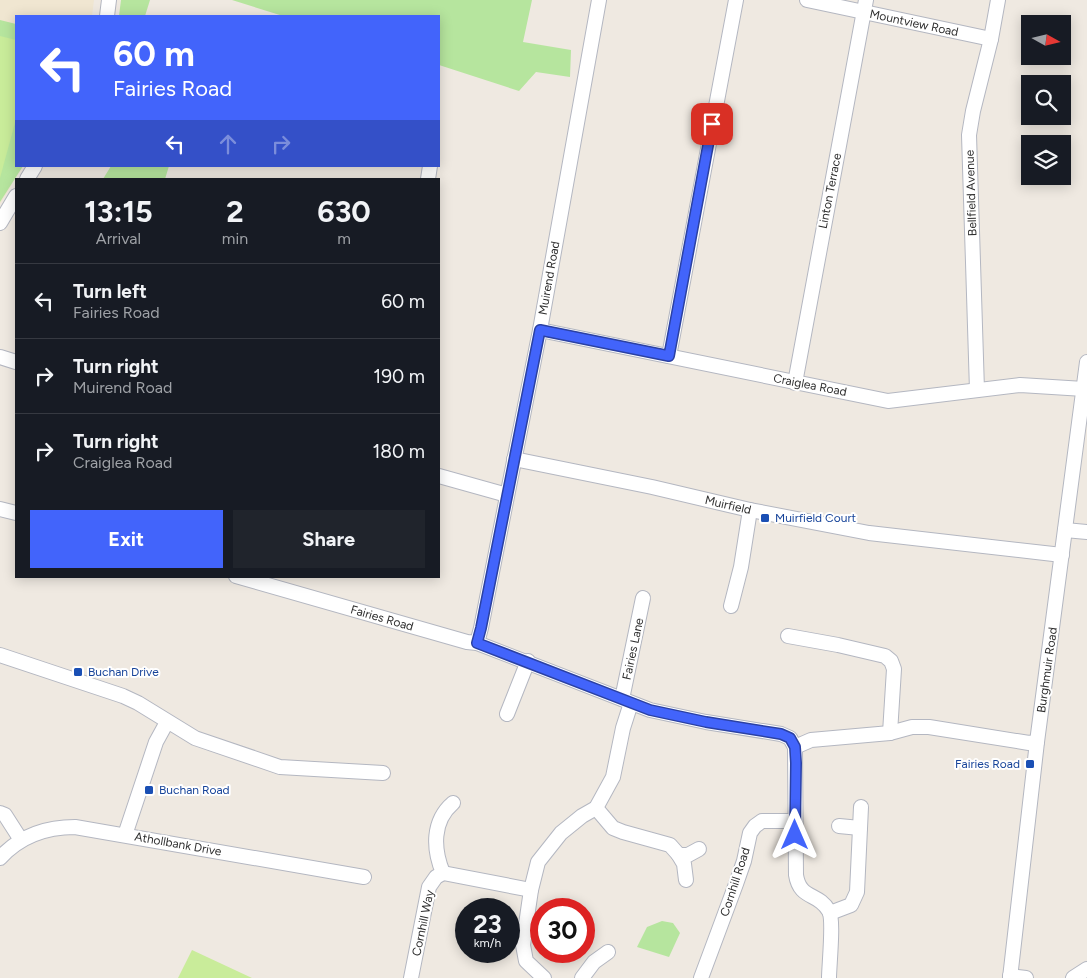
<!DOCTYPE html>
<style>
:root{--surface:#171b24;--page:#20242c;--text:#f1f3f6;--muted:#9ea1a6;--line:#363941;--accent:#4264fb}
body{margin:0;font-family:Figtree,sans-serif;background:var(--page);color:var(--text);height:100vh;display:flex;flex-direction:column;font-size:19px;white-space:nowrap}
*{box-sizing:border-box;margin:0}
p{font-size:16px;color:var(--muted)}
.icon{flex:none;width:28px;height:28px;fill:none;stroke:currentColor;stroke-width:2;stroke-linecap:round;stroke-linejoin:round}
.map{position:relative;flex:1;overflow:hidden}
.panel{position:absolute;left:15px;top:178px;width:425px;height:400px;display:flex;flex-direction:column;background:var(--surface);border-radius:0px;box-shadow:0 2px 12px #0003}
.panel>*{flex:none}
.banner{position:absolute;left:15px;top:15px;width:425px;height:152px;border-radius:0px;box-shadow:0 2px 12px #0003;background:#4264fb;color:#fff;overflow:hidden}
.needle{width:32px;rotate:98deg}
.controls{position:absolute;left:1021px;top:15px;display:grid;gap:10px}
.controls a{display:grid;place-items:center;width:50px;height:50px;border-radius:0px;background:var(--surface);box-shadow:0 2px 12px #0003;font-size:25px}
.speed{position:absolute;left:455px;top:898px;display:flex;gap:10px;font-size:25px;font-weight:700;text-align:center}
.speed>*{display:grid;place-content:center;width:65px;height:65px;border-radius:50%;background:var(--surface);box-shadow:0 2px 12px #0003;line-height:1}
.speed small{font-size:12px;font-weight:400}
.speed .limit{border:8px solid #d22;background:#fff;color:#111}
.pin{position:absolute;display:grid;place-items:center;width:42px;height:42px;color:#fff;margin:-21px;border-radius:10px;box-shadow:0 2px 8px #0006}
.me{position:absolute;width:55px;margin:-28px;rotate:0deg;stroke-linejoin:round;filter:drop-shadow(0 0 4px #0008)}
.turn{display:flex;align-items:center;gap:18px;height:105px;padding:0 15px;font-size:22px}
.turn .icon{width:65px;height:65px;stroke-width:2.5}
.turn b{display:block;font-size:35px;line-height:42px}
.lanes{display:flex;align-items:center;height:48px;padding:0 15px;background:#0003;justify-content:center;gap:25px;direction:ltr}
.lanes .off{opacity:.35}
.eta{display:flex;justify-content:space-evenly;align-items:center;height:85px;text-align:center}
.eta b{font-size:30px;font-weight:700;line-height:35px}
.primary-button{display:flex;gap:10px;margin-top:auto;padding:10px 15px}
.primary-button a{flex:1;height:58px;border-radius:0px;background:var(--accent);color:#fff;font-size:20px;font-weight:700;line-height:58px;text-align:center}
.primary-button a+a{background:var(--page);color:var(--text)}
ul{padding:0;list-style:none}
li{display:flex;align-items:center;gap:15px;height:75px;padding:0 15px;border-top:1px solid var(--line)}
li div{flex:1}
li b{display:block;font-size:19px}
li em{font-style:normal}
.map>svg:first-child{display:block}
.education{fill:#f0e6d1}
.green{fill:#b6e59e}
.pitch{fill:#c9ec9a}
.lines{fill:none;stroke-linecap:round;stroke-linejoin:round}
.minor-casing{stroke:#b4b7c1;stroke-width:16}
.minor{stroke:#fff;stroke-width:14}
.route-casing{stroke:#2b41a3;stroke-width:12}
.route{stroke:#4264fb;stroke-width:9}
.transit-dot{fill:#1a4fb4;stroke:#fff;stroke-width:2}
.labels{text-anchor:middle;stroke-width:4;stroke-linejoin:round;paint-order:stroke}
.street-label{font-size:12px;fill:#2e2e2e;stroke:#fff}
.transit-label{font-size:12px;fill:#164399;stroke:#fff;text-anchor:start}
</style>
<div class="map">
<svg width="1087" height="978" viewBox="0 0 1087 978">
<rect width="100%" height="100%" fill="#efe9e1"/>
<path class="education" d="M0,0h94l-2,16h-76v150h7l-23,38z"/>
<g class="green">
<path d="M121,0h29l-5,16h-26z"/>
<path d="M232,0h300l-9,42 48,8 -1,27 -34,-5 -17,19 -80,-26v-49h-156z"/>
<path d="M0,20l16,4v142h7l-23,36z"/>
<path d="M111,166h58l-4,13h-62z"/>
<path d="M662,921l11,2 7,10 -11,24 -32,-10 10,-20z"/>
</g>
<g class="pitch">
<path d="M0,36l16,4v79l-16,59z"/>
<path d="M192,950l60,28h-74z"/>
</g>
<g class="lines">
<defs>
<g id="minor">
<path d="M807,0l184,39"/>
<path d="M107,16l2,-16"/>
<path d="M27,179l8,-13"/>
<path d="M428,179l2,-13"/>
<path d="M0,223l16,-27"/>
<path d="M540,330l348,71 132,-16 64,4"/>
<path d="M669,356l67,-356"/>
<path d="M0,357l16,5"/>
<path d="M795,383l71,-383"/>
<path d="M977,390l-8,-255 4,-24 18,-72 7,-39"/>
<path d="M514,459l138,28 98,23 119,23 193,22"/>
<path d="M439,476l68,19"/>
<path d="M0,509l16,4"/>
<path d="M1065,530l22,2"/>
<path d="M236,576l231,66 10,1 173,67 56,12 75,12 9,4 5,9 16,-7 79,-7 22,-6h17l100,16 8,-1"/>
<path d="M731,606l10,-39 9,-57"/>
<path d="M788,636l50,9 47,11 6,5 3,8 -4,64"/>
<path d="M477,643l4,-15 59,-298 59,-330"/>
<path d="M0,655l123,41 15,7 57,35 85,29 103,6"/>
<path d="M622,699l21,-101"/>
<path d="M507,714l21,-53"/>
<path d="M795,747l1,128c4,25 22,17 33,36 5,9 0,55 0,67"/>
<path d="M596,808l17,20 10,4 47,13 8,9 4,1h6l11,-6"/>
<path d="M0,813l5,2 16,25"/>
<path d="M839,826l21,2"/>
<path d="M125,835l31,-93 11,-20"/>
<path d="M678,854l6,10 2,16"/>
<path d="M0,858c20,-22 46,-31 75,-31l289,50"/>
<path d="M443,873l88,17"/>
<path d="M830,913l21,-8 6,-13 4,-85"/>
<path d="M1010,976l16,2"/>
<path d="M411,978l18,-91 7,-10 7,-4c-10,-24 -11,-52 10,-70"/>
<path d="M544,978l-18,-17 -3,-16 8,-55 7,-28 23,-29 21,-17 14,-8 17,-31 10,-49 8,-25"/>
<path d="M582,978l12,-16 14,-10"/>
<path d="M701,978l35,-94 8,-23 6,-28 5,-7 7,-5h33"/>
<path d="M1010,978l27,-236 50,-380"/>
<path d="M1073,978l14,-9"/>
</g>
</defs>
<use href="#minor" class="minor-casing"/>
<use href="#minor" class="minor"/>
</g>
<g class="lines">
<defs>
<path id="route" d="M712,124l-43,232 -129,-26 -59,298 -4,15 173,67 56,12 75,12 9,4 5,9 1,16 -1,72"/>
</defs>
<use href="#route" class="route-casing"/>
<use href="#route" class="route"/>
</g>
<g class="transit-dot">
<rect x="760" y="513" width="10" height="10" rx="2.5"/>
<rect x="73" y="667" width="10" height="10" rx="2.5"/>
<rect x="1025" y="759" width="10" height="10" rx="2.5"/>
<rect x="144" y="785" width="10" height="10" rx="2.5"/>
</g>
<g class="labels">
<g class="street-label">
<text transform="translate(914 23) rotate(12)" y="4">Mountview Road</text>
<text transform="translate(830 191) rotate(-79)" y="4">Linton Terrace</text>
<text transform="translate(971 193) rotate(-92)" y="4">Bellfield Avenue</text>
<text transform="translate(549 278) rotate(-80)" y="4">Muirend Road</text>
<text transform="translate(810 385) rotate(11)" y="4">Craiglea Road</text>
<text transform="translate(728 505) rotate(13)" y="4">Muirfield</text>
<text transform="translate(382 618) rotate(16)" y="4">Fairies Road</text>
<text transform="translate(633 649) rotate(-78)" y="4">Fairies Lane</text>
<text transform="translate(1047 670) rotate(-82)" y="4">Burghmuir Road</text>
<text transform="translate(178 844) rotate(10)" y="4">Athollbank Drive</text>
<text transform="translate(735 882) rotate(-72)" y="4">Cornhill Road</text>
<text transform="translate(423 923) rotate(-78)" y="4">Cornhill Way</text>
</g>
<g class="transit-label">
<text x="775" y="522">Muirfield Court</text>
<text x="88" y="676">Buchan Drive</text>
<text x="1020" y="768" text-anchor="end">Fairies Road</text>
<text x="159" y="794">Buchan Road</text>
</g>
</g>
</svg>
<div class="controls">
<a><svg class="needle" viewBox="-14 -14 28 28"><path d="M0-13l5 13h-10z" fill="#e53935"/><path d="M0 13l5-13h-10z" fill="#9ea1a6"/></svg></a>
<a><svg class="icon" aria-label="search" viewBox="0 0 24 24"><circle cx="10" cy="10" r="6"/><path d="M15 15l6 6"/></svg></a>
<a><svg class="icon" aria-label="layers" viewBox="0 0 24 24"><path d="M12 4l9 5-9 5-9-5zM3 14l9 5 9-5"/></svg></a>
</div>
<div class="speed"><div>23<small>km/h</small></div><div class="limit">30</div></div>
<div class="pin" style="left:712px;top:124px;background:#d93025"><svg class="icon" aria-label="arrive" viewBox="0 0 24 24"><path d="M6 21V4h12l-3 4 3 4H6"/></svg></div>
<svg class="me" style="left:795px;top:835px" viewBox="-20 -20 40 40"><path d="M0-17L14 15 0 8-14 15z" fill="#4264fb" stroke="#fff" stroke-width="4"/></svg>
<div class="banner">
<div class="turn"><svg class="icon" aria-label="left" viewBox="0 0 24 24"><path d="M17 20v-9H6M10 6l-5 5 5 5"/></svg><div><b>60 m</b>Fairies Road</div></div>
<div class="lanes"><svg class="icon" aria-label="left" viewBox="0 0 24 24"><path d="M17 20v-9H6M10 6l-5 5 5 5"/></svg><svg class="icon off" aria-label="ahead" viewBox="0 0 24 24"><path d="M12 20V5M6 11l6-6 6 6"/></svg><svg class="icon off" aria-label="right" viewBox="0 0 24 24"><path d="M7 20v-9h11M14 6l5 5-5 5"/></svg></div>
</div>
<section class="panel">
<div class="eta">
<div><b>13:15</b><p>Arrival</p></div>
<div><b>2</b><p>min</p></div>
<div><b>630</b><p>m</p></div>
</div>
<ul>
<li><svg class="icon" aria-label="left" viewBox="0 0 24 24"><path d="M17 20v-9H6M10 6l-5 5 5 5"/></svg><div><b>Turn left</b><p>Fairies Road</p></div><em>60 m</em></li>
<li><svg class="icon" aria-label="right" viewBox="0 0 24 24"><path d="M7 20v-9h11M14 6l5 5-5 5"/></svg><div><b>Turn right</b><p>Muirend Road</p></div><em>190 m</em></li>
<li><svg class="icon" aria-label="right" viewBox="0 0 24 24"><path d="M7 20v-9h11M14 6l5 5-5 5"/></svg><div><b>Turn right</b><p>Craiglea Road</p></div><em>180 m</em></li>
</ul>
<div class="primary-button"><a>Exit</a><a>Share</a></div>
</section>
</div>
